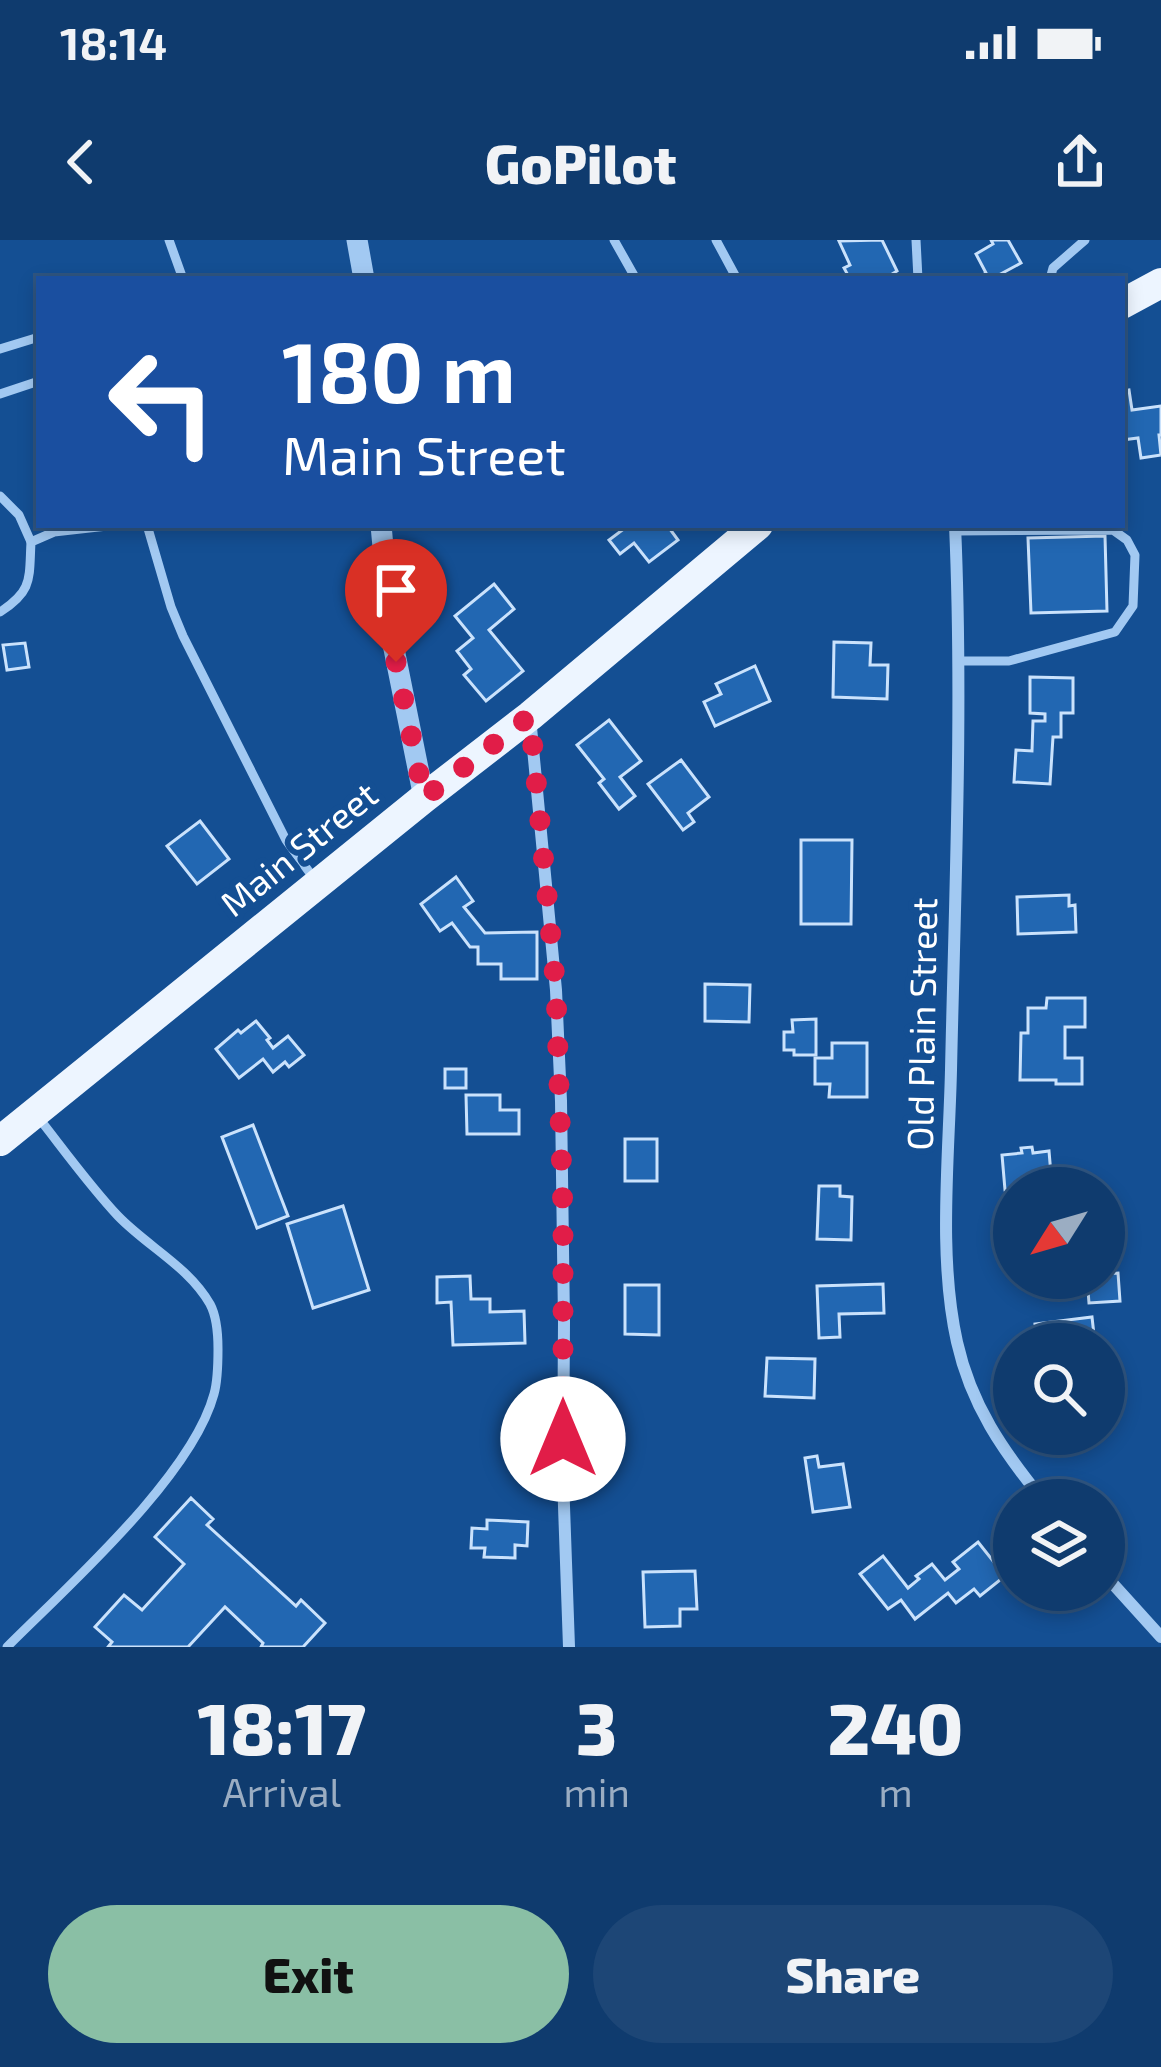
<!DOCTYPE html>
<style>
:root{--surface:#0f3b6e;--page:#1d4676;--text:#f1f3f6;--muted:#9badc2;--line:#2f5581;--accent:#8abfa5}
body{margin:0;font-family:"Exo 2",sans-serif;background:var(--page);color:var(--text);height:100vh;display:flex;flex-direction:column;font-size:45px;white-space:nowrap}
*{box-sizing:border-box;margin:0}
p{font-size:39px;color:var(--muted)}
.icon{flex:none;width:66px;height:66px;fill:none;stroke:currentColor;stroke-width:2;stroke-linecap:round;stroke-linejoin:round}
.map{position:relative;height:1407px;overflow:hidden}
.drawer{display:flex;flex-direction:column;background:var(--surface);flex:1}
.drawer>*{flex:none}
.hud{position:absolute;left:36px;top:36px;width:1089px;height:252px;border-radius:0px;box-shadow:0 6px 18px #0003,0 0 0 3px var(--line);background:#1a4fa0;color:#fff;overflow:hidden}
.needle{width:78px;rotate:233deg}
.buttons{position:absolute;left:993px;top:927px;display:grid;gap:24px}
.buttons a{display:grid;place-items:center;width:132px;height:132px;border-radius:50%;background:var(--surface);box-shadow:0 6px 18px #0003,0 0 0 3px var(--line);font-size:60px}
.pin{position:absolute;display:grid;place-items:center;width:102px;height:102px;color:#fff;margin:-123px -51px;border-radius:50% 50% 50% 0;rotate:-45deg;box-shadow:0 0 12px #0007}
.pin .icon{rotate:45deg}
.me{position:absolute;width:132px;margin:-66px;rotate:0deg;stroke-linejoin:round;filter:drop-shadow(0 0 9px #0008)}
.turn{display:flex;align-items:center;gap:42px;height:252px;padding:0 48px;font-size:54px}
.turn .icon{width:156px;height:156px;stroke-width:2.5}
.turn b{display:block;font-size:84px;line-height:102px}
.eta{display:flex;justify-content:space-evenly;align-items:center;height:204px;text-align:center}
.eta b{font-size:72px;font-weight:800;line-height:84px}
.button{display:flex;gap:24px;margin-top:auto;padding:24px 48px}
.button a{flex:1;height:138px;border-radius:72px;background:var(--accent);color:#111;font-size:48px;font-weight:800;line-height:138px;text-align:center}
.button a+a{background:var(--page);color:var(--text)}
.status{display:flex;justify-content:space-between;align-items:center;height:84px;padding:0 60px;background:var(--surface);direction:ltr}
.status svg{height:33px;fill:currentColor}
header{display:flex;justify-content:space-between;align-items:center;height:156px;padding:0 48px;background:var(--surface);font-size:54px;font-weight:800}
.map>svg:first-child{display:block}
.building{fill:#2267b2;stroke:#cae2fc;stroke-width:3}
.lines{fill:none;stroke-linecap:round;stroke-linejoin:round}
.service{stroke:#a2c9f2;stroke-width:9}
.minor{stroke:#a2c9f2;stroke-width:12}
.tertiary{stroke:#a2c9f2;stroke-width:21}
.primary{stroke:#edf5ff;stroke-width:30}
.route{stroke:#e11d48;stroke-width:21;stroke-dasharray:0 37.8}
.labels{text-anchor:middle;stroke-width:12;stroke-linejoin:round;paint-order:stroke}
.street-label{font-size:36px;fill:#fff;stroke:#144f93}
</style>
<div class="status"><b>18:14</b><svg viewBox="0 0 49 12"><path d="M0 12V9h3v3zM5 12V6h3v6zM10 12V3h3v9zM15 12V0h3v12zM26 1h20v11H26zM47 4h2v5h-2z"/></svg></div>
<header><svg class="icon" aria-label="back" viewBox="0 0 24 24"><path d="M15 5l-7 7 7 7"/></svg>GoPilot<svg class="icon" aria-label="share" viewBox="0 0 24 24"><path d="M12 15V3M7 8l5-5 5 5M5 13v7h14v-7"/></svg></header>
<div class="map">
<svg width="1161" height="1407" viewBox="0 0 1161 1407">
<rect width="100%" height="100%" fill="#144f93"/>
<g class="building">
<path d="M882,0l15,31 -13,8h-34l-6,-11 6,-3 -11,-24z"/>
<path d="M991,0h17l13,23 -24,13 1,3h-23l11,-6 -10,-19 17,-10z"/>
<path d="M1129,150l3,20 29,-4v29h-2l2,20 -20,3 -3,-20 -16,2v-49z"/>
<path d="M629,285h38l11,15 -29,22 -15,-19 -14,11 -11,-14z"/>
<path d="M1105,296l2,75 -76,2 -3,-75z"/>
<path d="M494,344l20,25 -25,21 34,41 -37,30 -22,-26 7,-6 -14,-18 16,-13 -18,-22z"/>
<path d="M834,402l37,1 -1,22h18l-1,34 -54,-2z"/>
<path d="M25,403l4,24 -22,3 -4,-25z"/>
<path d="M755,426l15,35 -55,25 -11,-24 17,-8 -5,-10z"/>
<path d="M1030,437l43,1v35h-12v24h-8l-3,47 -36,-2 2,-32 16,1 1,-30h12v-7l-15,-1z"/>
<path d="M609,480l32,41 -21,16 15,19 -16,13 -20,-26 5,-4 -27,-34z"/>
<path d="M681,520l28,37 -21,16 6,9 -11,8 -35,-46z"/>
<path d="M200,581l29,38 -32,25 -30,-38z"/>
<path d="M801,600h51l-1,84h-50z"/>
<path d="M456,637l17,24 -9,6 21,26 52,-1v47h-36v-15h-23v-17h-8l-18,-24 -12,8 -19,-27z"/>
<path d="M1069,655v11l6,-1 1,27 -58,2 -1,-37z"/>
<path d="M705,744l45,1 -1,37 -44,-1z"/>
<path d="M1047,758h38v29h-20v31h17v26h-26v-4h-36l1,-47h7v-25h18z"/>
<path d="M816,779v36h-22v-5h-10v-18h9l-1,-12z"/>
<path d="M256,781l14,17 -3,2 6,8 15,-12 16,19 -15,12 -4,-5 -12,10 -10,-13 -24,19 -23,-29 22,-19 3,3z"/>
<path d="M832,803h35v54h-38l1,-13h-15v-26h17z"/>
<rect x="445" y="829" width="21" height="19"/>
<path d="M466,855h34v15h19v24h-52z"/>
<path d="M253,885l35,91 -31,12 -35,-91z"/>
<rect x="625" y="899" width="32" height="42"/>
<path d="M1032,907l1,6 16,-2 3,35 -47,4 -3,-35 20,-2 -1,-5z"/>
<path d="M819,946h21v10l12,1 -1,43 -34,-1z"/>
<path d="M343,966l26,84 -56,18 -26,-84z"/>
<path d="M1118,1033l2,28 -31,2 -2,-25h17v-4z"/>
<path d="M470,1036l1,23h19v13l34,-1 1,32 -72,2 -2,-43 -14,1v-26z"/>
<path d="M883,1044l1,29 -45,1 1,23 -21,1 -2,-52z"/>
<path d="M625,1045h34v50l-34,-1z"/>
<path d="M1092,1077l3,27h-58l-2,-20z"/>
<path d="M767,1118l48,1 -1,39 -49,-2z"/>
<path d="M817,1216l2,11 24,-3 7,43 -37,5 -8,-54z"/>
<path d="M191,1258l22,21 -6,6 89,81 5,-6 24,23 -22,24h-42l2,-4 -38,-36 -37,40h-80l4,-5 -17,-15 29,-32 18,15 42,-46 -29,-27z"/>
<path d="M487,1280l41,2 -1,24 -12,-1v13l-31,-1 1,-9h-14l1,-20 15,1z"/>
<path d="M978,1302l27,34 -25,20 -6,-7 -18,14 -8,-10 -33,26 -14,-19 -13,9 -28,-35 23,-18 25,32 11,-9 -3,-3 16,-12 13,16 14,-11 -6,-7z"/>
<path d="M695,1331l2,38h-17v17l-35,1 -2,-55z"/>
</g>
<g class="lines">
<g class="service">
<path d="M169,0l14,39"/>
<path d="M614,0l22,39"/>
<path d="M716,0l21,39"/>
<path d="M916,0l2,39"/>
<path d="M1050,39l3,-11 32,-28"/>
<path d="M0,109l39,-12"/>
<path d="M0,154l39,-13"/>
<path d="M0,256l19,19 12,27"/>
<path d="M147,285l24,82 12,29 103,204 29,40"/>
<path d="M956,291l157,-1 14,10 8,15 -2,51 -18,26 -106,29h-50"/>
<path d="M0,372c33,-21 29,-33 31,-70l23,-10 62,-7"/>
<path d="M7,1407c61,-61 185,-171 207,-253 4,-14 4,-30 4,-45 0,-15 -1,-32 -8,-45 -22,-38 -62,-57 -92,-88 -29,-31 -54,-66 -80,-99"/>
</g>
<g class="minor">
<path d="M955,285c8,182 0,363 -4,545 -2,87 -13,187 6,272 14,63 46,109 86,158"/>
<path d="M530,477l26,273 5,111 3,221 -1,156 6,169"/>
<path d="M1104,1334l57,63"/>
</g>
<g class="tertiary">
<path d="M357,0l7,39"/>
<path d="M381,285l10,109 33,164"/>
</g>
<g class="primary">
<path d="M1122,64l39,-21"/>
<path d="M0,901l424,-343 106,-82 228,-191"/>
</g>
</g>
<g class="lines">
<path class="route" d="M396,422l28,136 106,-82 26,274 7,222v227"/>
</g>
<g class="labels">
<g class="street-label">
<text transform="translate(299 609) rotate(-39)" y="13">Main Street</text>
<text transform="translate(922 784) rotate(-89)" y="13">Old Plain Street</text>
</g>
</g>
</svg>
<div class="buttons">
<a><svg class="needle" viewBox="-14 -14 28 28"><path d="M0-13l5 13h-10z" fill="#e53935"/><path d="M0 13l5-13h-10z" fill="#9badc2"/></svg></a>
<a><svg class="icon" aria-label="search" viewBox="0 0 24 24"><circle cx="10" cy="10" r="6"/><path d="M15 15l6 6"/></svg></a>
<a><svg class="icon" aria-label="layers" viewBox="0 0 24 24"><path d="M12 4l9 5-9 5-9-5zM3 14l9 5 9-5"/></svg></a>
</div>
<div class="pin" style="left:396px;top:422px;background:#d93025"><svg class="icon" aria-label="arrive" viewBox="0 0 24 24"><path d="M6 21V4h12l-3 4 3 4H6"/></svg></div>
<svg class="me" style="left:563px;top:1199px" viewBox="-20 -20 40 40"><circle r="19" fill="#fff"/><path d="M0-13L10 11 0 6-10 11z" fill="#e11d48"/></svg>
<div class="hud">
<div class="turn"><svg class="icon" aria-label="left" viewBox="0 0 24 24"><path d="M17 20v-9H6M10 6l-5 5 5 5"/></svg><div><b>180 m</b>Main Street</div></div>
</div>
</div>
<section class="drawer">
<div class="eta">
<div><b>18:17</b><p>Arrival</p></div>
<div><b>3</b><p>min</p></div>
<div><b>240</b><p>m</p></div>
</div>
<div class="button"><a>Exit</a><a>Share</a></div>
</section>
